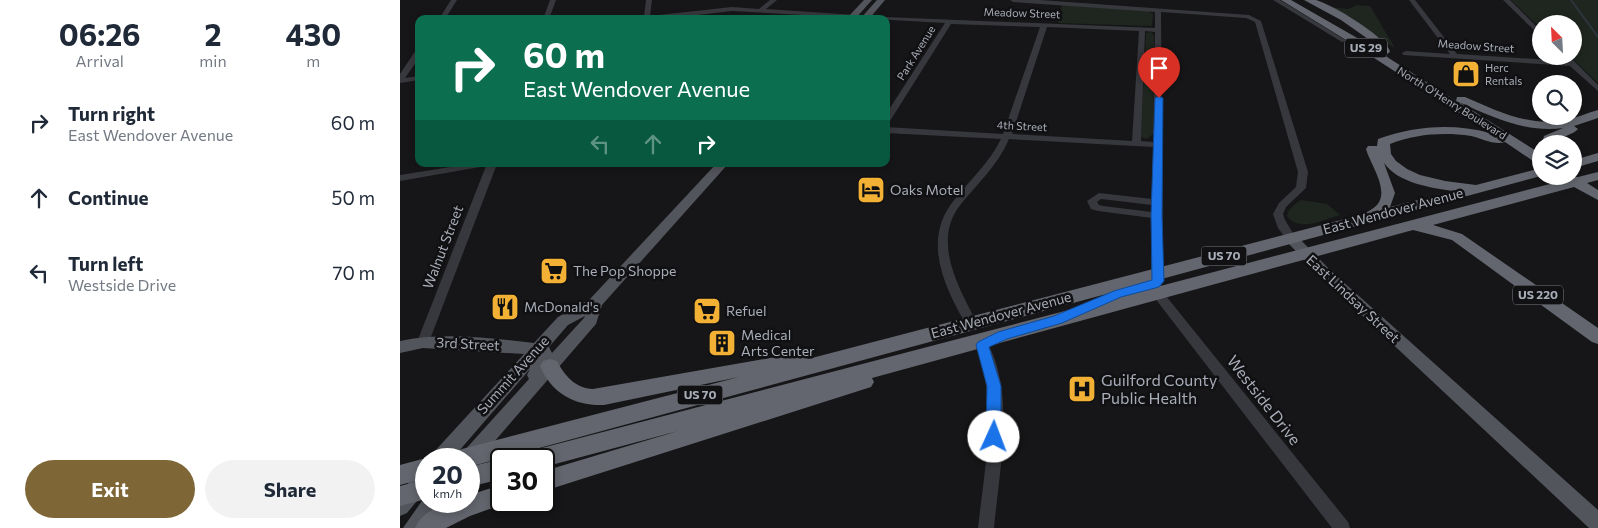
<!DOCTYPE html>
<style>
:root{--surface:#fff;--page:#f2f2f3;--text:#1f2937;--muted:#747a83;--accent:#7e6636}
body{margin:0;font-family:Commissioner,sans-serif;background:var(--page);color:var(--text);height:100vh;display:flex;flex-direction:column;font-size:19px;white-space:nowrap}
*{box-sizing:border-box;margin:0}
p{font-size:16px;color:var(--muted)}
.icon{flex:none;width:28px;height:28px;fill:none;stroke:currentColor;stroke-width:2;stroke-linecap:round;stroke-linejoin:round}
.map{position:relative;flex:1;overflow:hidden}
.sheet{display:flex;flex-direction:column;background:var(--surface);width:400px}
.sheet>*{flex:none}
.top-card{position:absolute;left:15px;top:15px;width:475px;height:152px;border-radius:10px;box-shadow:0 2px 8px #0003;background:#0b6e4f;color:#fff;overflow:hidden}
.needle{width:32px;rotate:336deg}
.fabs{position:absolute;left:1132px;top:15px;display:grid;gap:10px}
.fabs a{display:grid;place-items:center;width:50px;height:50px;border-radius:50%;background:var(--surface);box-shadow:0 2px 8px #0003;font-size:25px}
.speed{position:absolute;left:15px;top:448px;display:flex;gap:10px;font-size:25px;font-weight:700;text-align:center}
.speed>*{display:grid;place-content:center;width:65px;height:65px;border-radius:50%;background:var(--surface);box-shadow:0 2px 8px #0003;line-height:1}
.speed small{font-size:12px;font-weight:400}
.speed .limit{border:2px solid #111;border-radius:8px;background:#fff;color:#111}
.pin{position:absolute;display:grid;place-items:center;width:42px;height:42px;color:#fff;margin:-51px -21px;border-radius:50% 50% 50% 0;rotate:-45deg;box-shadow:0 0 5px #0007}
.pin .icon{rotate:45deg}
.me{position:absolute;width:55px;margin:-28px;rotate:2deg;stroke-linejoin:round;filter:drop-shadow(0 0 4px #0008)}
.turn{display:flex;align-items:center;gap:18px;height:105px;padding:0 25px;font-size:22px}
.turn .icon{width:65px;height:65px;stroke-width:2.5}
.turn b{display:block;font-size:35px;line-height:42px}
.lanes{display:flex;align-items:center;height:48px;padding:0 25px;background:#0003;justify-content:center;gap:25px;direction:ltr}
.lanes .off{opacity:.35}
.eta{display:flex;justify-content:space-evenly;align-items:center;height:85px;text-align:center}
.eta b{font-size:30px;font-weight:700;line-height:35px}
.action{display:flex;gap:10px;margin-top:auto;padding:10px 25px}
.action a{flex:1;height:58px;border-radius:30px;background:var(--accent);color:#fff;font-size:20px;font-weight:700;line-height:58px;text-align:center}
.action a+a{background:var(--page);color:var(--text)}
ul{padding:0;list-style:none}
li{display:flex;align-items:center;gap:15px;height:75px;padding:0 25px}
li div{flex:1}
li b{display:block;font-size:19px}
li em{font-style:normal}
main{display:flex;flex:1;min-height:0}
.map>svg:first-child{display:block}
.green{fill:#1e261f}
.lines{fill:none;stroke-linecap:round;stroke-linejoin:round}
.stream{stroke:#2c353c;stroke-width:2}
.minor{fill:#37383d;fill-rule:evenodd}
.major{fill:#53555c;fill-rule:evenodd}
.highway{fill:#63666e;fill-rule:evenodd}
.route{fill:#1a73e8;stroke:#114b97}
.labels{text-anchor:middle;stroke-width:5;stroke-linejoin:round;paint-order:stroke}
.far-street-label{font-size:11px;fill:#a8adb8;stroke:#111113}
.far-poi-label{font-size:11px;fill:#a8adb8;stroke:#111113;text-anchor:start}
.shield{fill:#111113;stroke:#7b7e86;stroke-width:1}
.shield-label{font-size:12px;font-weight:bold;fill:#a8adb8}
.poi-label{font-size:14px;fill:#a8adb8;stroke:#111113;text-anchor:start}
.street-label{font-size:14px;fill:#a8adb8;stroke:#111113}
.near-poi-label{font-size:16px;fill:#a8adb8;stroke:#111113;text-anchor:start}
.near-street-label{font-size:16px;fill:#a8adb8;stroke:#111113}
</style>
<main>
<section class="sheet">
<div class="eta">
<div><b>06:26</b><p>Arrival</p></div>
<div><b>2</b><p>min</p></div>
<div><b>430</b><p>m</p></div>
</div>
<ul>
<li><svg class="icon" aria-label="right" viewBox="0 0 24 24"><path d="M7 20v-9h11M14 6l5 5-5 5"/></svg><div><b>Turn right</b><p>East Wendover Avenue</p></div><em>60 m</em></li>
<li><svg class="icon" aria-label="ahead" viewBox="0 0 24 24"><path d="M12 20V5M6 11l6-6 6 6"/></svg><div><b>Continue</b></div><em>50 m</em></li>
<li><svg class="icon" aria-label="left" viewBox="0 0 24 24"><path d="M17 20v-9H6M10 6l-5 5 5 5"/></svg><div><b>Turn left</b><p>Westside Drive</p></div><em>70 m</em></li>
</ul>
<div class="action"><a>Exit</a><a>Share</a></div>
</section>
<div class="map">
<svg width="1198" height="528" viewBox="0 0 1198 528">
<rect width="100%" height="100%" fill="#161618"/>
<g class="green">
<path d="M1111,0h87v83l-28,-27h4v-32h-33v5z"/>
<path d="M662,5l86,6 5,3 -1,12 -94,-3z"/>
<path d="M957,5l13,1 25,42 -69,-41 22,2z"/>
<path d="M751,32l3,4 -1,98 -6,5 -6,-2 5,-104z"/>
<path d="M901,200l26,4 13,11c-15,4 -41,18 -53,1 2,-8 7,-11 14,-16z"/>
</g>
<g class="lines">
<path class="stream" d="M1171,0l27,37"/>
<g class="minor">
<path d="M51,0h6l-12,19h-6z"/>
<path d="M150,0h6l-7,19h-6z"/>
<path d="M246,0h6l-2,16 82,-9 27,2 11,-9h7l-11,9 119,8 270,11v-16l-142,-10 -3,-2h30l209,15 12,6 47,151 -2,16 -20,19 -3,7 2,6 11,18 -5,3 -4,-1 -9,-12 -5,-14 6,-11 17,-16 2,-15 -43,-150 -9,-4 -85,-6 2,261 -6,4 -6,-4 1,-55 -54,-7 -7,-2 -4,-8 12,-8 53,6 1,-52 -144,-8c-11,26 -31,44 -48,65 -30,37 -2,84 16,119l-2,3h-8c-23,-39 -46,-87 -12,-127 16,-20 34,-36 46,-60l-115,-6v-6l117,7 37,-107 -89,-3 -61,97 -4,2v-9l59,-91 -213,-12 -68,8h-22l2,-2zM647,27l92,4 -7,110 -120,-7zM745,31l10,1 -2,110 -12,-1zM701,199l51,6v7l-49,-6 -4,-1 -2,-3z"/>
<path d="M873,0h7l67,41 -5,1z"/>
<path d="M1009,0h6l42,54 109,7v-2h6l26,26v6l-28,-25 -167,-11 -1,-2 4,-2 44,3z"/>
<path d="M1103,0h7l31,31v5l-2,-1z"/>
<path d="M16,50h3v8l-14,20 14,-2v4l-19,3v-9z"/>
<path d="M69,164h28l-68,178 -1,3h-10l-1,-3 69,-176 -86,15v-6z"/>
<path d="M758,290l4,1 186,231 2,6h-18l-178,-231 -2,-3z"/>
<path d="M582,340l5,2c29,52 12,129 7,186h-16c7,-63 20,-122 -2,-183l1,-3z"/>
</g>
<g class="major">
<path d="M464,0h8l-17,19h-9z"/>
<path d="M477,0h8l-16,19h-9z"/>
<path d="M316,164h12l-126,141 -6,19 -121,140 -6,2v-7h-9l3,-7 66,-73 -2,-4 3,-6 -78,90h-21l2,-6 91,-99 -101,-6 -23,5v-12c43,-9 90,-3 134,2l24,-26 32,-18zM185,316l-1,2 -32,35 -3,-6 19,-22z"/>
<path d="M891,234l5,1 35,36 267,239v18h-9l-268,-251 -35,-36 -2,-3 2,-3z"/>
<path d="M26,468v22l-19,23 -7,3v-23l19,-23z"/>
<path d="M26,495v6h17l-18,27h-22z"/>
</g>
<g class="highway">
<path d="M881,0h10l68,39 97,62 1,-4h8c32,14 64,30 100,23 11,-2 22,-7 33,-10v8l-24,8 4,3c-5,6 -16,7 -23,12l-1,3h-12l2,-8 19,-8c-37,5 -71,-11 -104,-26l82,52v10l-5,-1 -31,-21c-10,4 -24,-4 -34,-6 -28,-4 -55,-2 -81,8l1,10 5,7 11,8 13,6 25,6 31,4 65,-17v8l-1072,291v-8h-18l3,-7 8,-3 277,-72 -135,28c-29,1 -52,-11 -64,-39l3,-5 7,-2 7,2c7,14 19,28 36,28l206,-36 7,2 2,4 556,-145c4,-3 9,-5 13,-9 13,-15 -7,-41 -11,-56l2,-3h9l1,-7c37,-13 74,-16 112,-6l-139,-90zM984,163c14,20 47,25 70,28l-64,16 5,-14z"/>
<path d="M904,0c3,0 8,0 12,0 17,5 67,35 74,51l-1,2h-8l-3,-7 -37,-26z"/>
<path d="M1198,153v8l-24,7v-8z"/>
<path d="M1198,172v8l-11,3 11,7v10l-24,-13 -141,38 29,9 136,94v16l-6,-2 -140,-102 -39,-10 -541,148 2,4 -3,5 -327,104v-20l134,-40 -134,36v-8h-17l3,-7 8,-3 1027,-269 1,-4 12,1z"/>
<path d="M26,458v20l-26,7v-20z"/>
<path d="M101,459v20l-32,8v-20z"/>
<path d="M26,479v20l-26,7v-20z"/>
<path d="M101,485v16l8,1 -39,14 -24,12h-31c9,-20 34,-27 54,-27v-6z"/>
</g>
</g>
<path class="route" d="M759,96l4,2 -1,118 2,65 -5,6 -38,10 -59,26 -55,16 -18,8 12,39v51l-2,5 -5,2 -6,-2 -2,-5 1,-51 -11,-41 2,-3 20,-10 56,-16 60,-25 38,-11 -1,-64 4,-118z"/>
<defs>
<symbol id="shop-square" viewBox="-11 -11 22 22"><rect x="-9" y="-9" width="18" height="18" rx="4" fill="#f2b134" stroke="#111113"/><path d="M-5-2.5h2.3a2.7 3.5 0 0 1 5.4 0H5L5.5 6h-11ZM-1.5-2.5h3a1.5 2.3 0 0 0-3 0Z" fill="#111"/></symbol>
<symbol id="hotel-square" viewBox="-11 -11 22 22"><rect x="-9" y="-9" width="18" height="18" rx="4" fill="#f2b134" stroke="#111113"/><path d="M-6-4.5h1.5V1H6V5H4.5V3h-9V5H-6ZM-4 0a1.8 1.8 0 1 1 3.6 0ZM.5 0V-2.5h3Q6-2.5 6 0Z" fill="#111"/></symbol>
<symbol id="supermarket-square" viewBox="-11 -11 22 22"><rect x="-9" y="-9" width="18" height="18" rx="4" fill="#f2b134" stroke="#111113"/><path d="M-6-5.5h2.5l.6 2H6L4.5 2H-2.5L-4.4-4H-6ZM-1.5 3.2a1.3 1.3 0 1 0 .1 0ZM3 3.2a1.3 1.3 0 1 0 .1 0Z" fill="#111"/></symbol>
<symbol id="restaurant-square" viewBox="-11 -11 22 22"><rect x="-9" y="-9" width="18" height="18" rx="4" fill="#f2b134" stroke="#111113"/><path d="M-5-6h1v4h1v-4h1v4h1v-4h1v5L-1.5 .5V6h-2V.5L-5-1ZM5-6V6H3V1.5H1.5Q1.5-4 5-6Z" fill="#111"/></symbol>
<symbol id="building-square" viewBox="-11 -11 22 22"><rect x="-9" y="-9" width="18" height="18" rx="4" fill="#f2b134" stroke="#111113"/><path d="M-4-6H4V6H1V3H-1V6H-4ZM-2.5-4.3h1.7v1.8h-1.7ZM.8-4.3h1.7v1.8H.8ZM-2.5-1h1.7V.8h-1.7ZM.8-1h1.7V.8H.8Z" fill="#111"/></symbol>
<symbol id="hospital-square" viewBox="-11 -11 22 22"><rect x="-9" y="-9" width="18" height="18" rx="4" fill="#f2b134" stroke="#111113"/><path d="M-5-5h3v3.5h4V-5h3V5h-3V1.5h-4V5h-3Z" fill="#111"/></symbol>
</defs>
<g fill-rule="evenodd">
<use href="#shop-square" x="1050" y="58" width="32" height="32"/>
<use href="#hotel-square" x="455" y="174" width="32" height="32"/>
<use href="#supermarket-square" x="138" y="255" width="32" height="32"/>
<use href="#restaurant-square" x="89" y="291" width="32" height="32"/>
<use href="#supermarket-square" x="291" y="295" width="32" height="32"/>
<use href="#building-square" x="306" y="327" width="32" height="32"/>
<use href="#hospital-square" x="666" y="373" width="32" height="32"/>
</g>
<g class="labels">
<g class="far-street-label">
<text transform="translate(622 13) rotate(2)" y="4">Meadow Street</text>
<text transform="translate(1076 46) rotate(4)" y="4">Meadow Street</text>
<text transform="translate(516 53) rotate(-58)" y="4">Park Avenue</text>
<text transform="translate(1052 103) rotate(32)" y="4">North O'Henry Boulevard</text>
<text transform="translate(622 126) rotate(3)" y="4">4th Street</text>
</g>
<g class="far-poi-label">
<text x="1085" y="72">Herc<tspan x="1085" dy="13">Rentals</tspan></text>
</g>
<g class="shield">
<rect x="945" y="38.5" width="42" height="19" rx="4"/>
<rect x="801.5" y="246.5" width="45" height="19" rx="4"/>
<rect x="1113" y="285.5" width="50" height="19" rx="4"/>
<rect x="277.5" y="385.5" width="45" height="19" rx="4"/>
</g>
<g class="shield-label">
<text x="966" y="52">US 29</text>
<text x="824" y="260">US 70</text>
<text x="1138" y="299">US 220</text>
<text x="300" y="399">US 70</text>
</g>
<g class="poi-label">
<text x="490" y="195">Oaks Motel</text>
<text x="173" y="276">The Pop Shoppe</text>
<text x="124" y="312">McDonald's</text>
<text x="326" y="316">Refuel</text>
<text x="341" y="340">Medical<tspan x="341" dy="16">Arts Center</tspan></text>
</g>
<g class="street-label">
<text transform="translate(993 211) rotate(-15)" y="5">East Wendover Avenue</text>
<text transform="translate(43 247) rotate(-69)" y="5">Walnut Street</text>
<text transform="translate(953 299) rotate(43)" y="5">East Lindsay Street</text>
<text transform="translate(601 315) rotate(-15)" y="5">East Wendover Avenue</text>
<text transform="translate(68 344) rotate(3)" y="5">3rd Street</text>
<text transform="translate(113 375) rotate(-48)" y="5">Summit Avenue</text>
</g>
<g class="near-poi-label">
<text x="701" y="386">Guilford County<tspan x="701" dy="18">Public Health</tspan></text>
</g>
<g class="near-street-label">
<text transform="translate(864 400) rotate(52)" y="6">Westside Drive</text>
</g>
</g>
</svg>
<div class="fabs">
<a><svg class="needle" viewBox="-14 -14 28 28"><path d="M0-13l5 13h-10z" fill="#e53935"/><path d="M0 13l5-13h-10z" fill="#747a83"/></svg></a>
<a><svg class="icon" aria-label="search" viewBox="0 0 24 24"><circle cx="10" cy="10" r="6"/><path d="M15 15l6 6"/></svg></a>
<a><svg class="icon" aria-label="layers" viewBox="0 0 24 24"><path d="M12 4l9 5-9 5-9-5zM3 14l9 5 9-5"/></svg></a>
</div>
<div class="speed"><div>20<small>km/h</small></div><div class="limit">30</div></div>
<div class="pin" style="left:759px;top:98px;background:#d93025"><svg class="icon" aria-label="arrive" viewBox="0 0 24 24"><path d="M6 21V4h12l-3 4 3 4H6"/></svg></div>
<svg class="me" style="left:594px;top:437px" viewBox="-20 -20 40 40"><circle r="19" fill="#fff"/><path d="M0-13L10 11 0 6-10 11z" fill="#1a73e8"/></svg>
<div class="top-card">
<div class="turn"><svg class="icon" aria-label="right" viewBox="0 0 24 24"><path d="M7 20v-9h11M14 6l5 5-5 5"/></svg><div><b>60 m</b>East Wendover Avenue</div></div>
<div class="lanes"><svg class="icon off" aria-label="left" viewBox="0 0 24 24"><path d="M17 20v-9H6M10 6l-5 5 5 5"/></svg><svg class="icon off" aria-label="ahead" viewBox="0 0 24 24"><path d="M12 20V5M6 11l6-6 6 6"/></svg><svg class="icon" aria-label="right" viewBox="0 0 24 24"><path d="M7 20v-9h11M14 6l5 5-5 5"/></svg></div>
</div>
</div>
</main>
